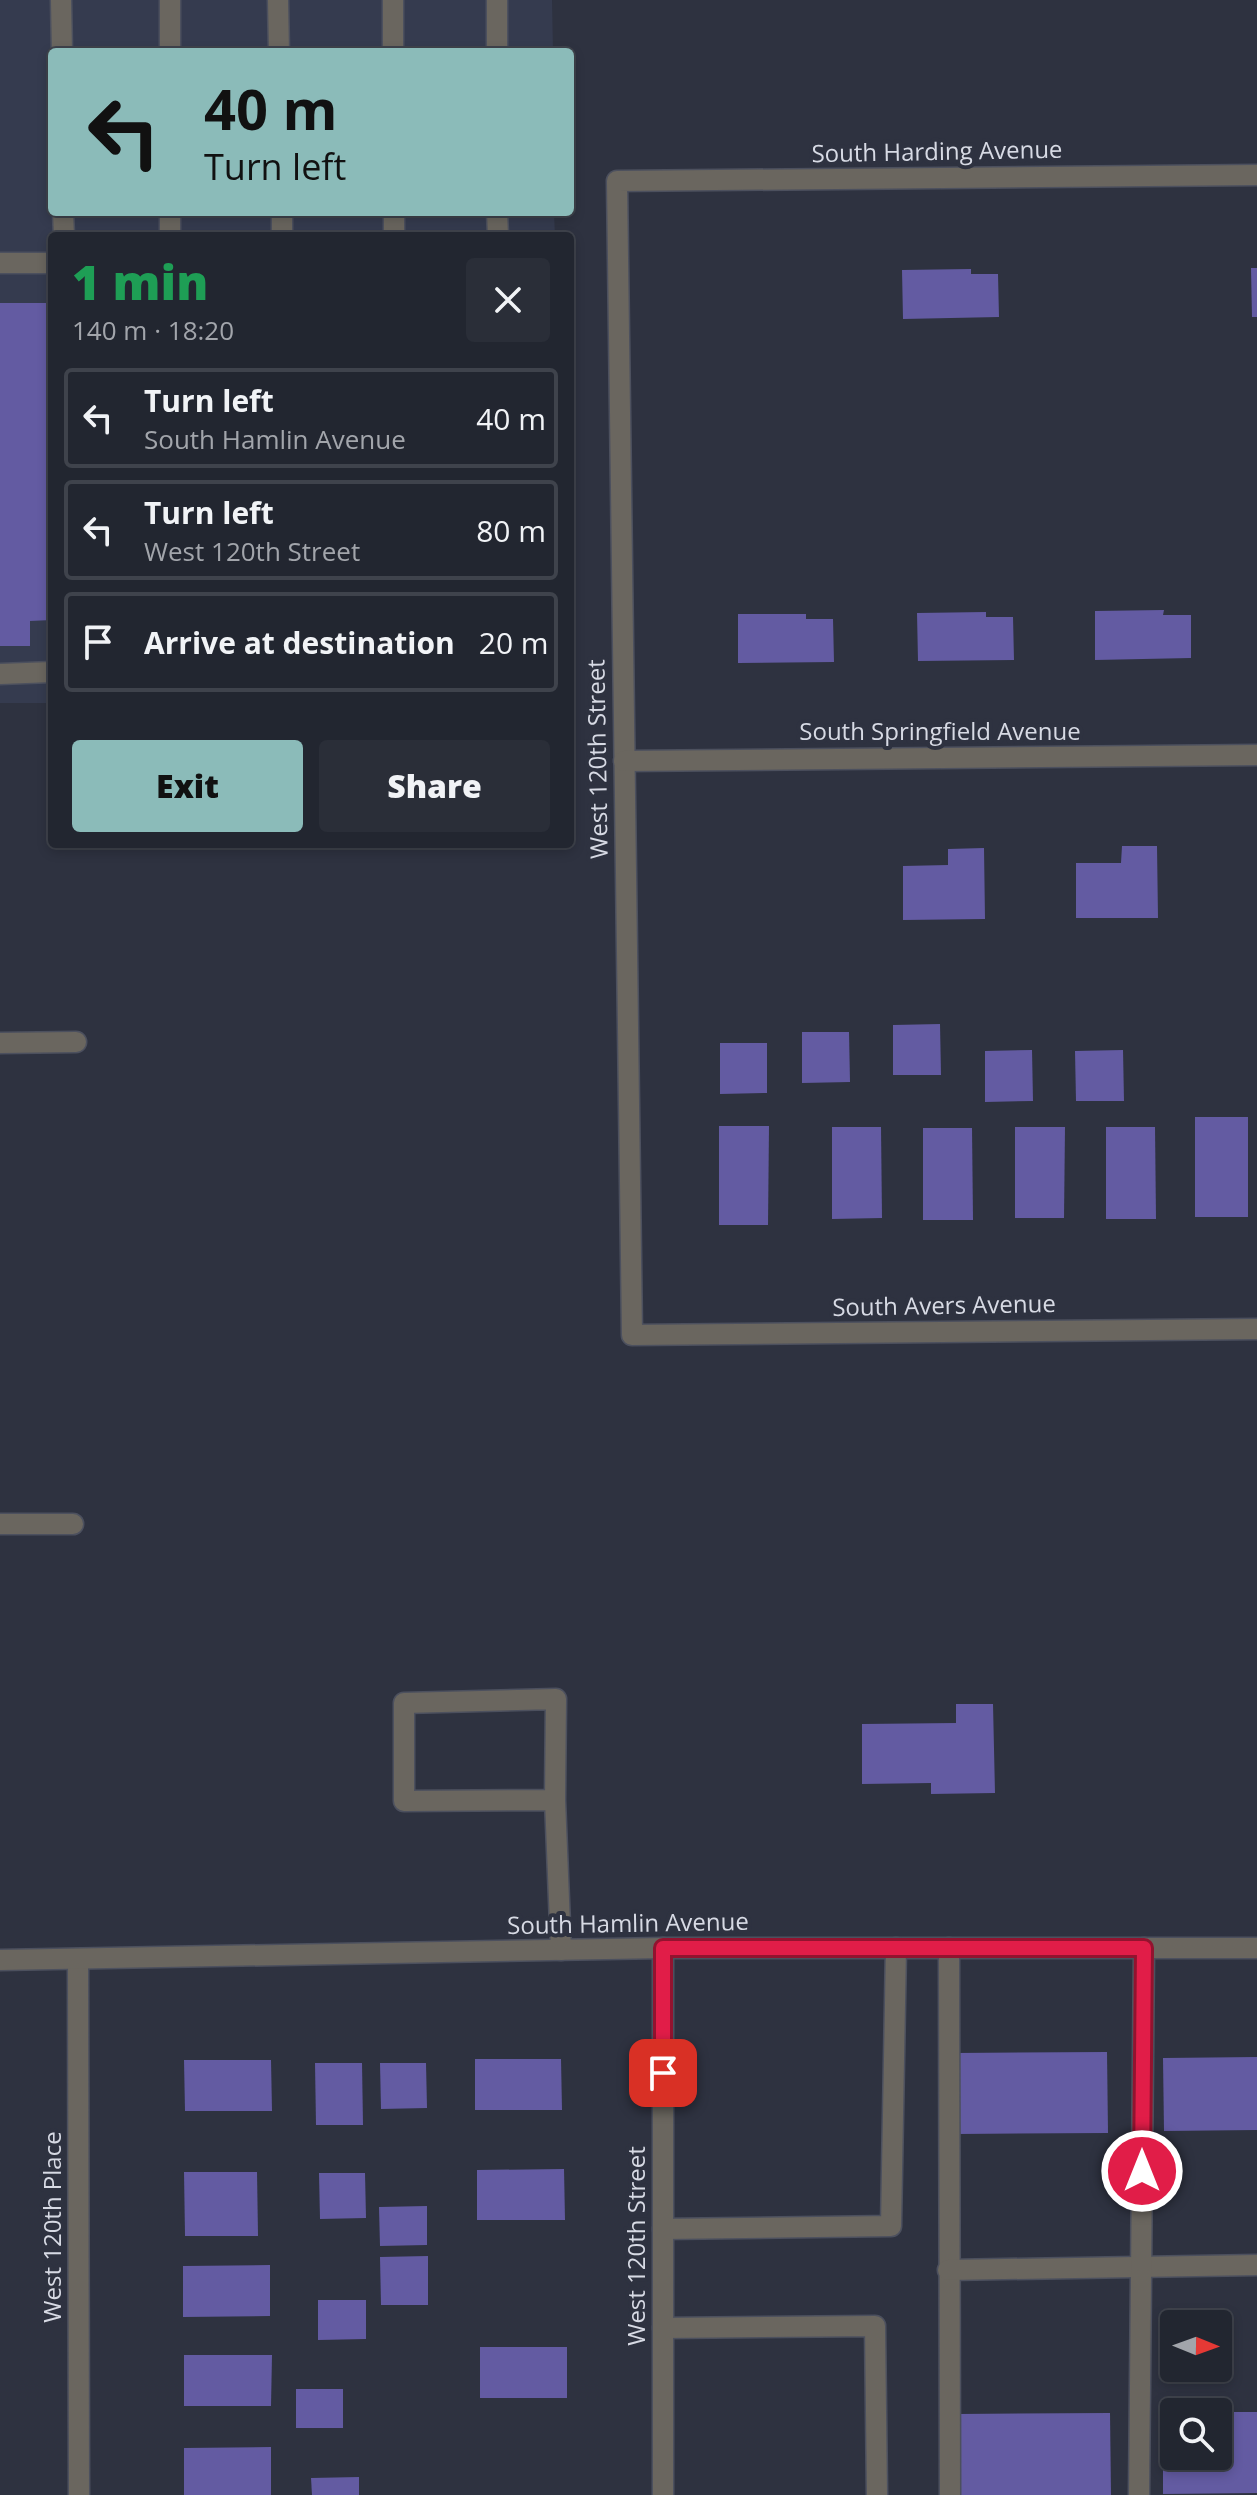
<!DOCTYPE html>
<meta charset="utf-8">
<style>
:root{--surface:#222630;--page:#2a2e38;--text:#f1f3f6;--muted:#a2a5ab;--line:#3f434c;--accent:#8bbbb9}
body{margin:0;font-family:"Open Sans",sans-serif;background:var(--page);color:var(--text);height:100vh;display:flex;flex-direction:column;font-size:30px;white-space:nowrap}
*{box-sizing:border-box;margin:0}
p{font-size:26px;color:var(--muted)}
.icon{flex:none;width:44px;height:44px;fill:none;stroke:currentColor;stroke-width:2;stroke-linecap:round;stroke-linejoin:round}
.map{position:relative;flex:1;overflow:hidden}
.drawer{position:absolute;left:48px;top:232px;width:526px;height:616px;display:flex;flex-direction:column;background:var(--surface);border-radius:8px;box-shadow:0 4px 12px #0003,0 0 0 2px var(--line)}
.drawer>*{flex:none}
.top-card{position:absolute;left:48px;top:48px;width:526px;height:168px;border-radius:8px;box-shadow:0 4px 12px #0003,0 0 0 2px var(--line);background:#8bbbb9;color:#111;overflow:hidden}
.needle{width:52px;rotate:91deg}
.fabs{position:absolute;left:1160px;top:2310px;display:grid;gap:16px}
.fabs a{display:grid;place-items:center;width:72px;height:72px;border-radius:8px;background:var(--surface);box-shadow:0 4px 12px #0003,0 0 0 2px var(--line);font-size:40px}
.pin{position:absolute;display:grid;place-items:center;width:68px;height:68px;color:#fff;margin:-34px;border-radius:16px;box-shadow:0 4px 12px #0006}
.me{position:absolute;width:88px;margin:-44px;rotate:0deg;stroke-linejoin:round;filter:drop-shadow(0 0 6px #0008)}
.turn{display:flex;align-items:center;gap:28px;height:168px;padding:0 24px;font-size:36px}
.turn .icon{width:104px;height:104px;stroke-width:2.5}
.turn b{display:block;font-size:56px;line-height:68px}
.round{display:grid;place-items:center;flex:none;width:84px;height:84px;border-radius:8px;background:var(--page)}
.head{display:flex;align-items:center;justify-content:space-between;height:136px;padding:0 24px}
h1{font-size:48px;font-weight:800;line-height:60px;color:#1e9e55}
.primary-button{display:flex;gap:16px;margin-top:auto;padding:16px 24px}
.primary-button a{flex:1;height:92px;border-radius:8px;background:var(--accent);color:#111;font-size:32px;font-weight:800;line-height:92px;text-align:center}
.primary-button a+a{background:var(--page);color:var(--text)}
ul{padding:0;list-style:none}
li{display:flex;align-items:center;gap:24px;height:100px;margin:0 16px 12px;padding:0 8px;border:4px solid var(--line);border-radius:8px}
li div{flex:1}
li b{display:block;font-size:30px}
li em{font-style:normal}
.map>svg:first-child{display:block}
.built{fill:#353b4f}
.building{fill:#635ba2}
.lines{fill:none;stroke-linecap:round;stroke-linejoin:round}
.minor-casing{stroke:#4c505e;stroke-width:23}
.minor{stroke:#6a665f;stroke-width:20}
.route-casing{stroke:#92132f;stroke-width:20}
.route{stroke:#e11d48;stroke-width:14}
.labels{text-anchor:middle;stroke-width:8;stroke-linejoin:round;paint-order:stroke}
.street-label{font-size:24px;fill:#d7dae4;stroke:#2e3240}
</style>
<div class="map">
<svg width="1257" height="2495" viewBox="0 0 1257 2495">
<rect width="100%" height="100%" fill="#2e3240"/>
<path class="built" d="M0,0h552l1,52h-501v160h502l1,24h-503v467h-52z"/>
<g class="building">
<path d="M1251,268h6v49h-5z"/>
<path d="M971,269v5h27l1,43 -96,2 -1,-49z"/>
<path d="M0,303h52v317l-22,1v25h-30z"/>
<path d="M1164,610l-1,5h28v43l-96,2v-49z"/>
<path d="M986,612v5h27l1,43 -96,1 -1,-48z"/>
<path d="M738,614h68v5h27l1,43 -96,1z"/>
<path d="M1122,846h35l1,72h-82v-55h45z"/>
<path d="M984,848l1,71 -82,1v-54l45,-1v-16z"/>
<path d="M940,1024l1,51h-48v-50z"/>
<path d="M802,1032h47l1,50 -48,1z"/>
<path d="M720,1043h47v50l-47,1z"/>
<path d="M1032,1050l1,51 -48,1v-51z"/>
<path d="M1123,1050l1,51h-48l-1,-50z"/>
<rect x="1195" y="1117" width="53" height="100"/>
<path d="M719,1126h50l-1,99h-49z"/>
<path d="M832,1127h49l1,91 -50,1z"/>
<path d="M1015,1127h50l-1,91h-49z"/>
<path d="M1106,1127h49l1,92h-50z"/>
<path d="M923,1128h49l1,92h-50z"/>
<path d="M956,1704h37l2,89 -64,1v-11l-69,1v-60l94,-1z"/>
<path d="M1107,2052l1,81 -151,1 -1,-81z"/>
<path d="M1257,2057v73l-93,1 -1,-73z"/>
<path d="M475,2059h86l1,51h-87z"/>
<path d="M184,2060h87l1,51h-87z"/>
<path d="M315,2063h47l1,62h-47z"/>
<path d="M380,2063h46l1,45 -46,1z"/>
<path d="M564,2169l1,51h-88v-50z"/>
<path d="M184,2172h73l1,64h-73z"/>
<path d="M319,2173h46l1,45 -46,1z"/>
<path d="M427,2206v39l-47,1 -1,-39z"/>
<path d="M428,2256v49h-47l-1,-48z"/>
<path d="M270,2265v51l-87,1v-51z"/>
<path d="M318,2300h48v39l-48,1z"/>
<rect x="480" y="2347" width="87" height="51"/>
<path d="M184,2355h88l-1,51h-87z"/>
<rect x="296" y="2389" width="47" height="39"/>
<path d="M1163,2412h11v44h44v-44h39v81l-94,1z"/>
<path d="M1110,2413l1,82h-152l-1,-81z"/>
<path d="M271,2447v48h-87v-47z"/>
<path d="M359,2477v18h-47l-1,-17z"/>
</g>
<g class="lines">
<defs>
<g id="minor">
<path d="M61,0l1,52"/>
<path d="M170,0v52"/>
<path d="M278,0l1,52"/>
<path d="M393,0v52"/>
<path d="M497,0v52"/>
<path d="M1257,175l-640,6 15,1154 625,-6"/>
<path d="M63,212l1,24"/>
<path d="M170,212v24"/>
<path d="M282,212v24"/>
<path d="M394,212v24"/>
<path d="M497,212l1,24"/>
<path d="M0,263h52"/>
<path d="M0,674l52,-2"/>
<path d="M624,761l633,-6"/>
<path d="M0,1043l76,-1"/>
<path d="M0,1524h73"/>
<path d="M555,1800l-151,1v-98l152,-4 -1,101 6,150"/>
<path d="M949,1948l1,547"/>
<path d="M78,1959l1,536"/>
<path d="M0,1960l663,-12h594"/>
<path d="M663,2229l228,-3 5,-278"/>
<path d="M948,2270l309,-5"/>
<path d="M663,2328l212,-2 2,169"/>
<path d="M663,2495v-547"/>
<path d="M1139,2495l5,-547"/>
</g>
</defs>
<use href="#minor" class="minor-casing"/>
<use href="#minor" class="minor"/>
</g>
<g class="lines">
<defs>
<path id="route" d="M663,2073v-125h481l-2,223"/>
</defs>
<use href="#route" class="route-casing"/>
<use href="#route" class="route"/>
</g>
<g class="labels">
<g class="street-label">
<text transform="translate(937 152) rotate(-1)" y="8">South Harding Avenue</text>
<text x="940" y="740">South Springfield Avenue</text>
<text transform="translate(598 759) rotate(-91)" y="8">West 120th Street</text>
<text transform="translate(944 1306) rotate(-1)" y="8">South Avers Avenue</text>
<text transform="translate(628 1924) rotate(-1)" y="8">South Hamlin Avenue</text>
<text transform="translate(53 2227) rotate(-90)" y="8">West 120th Place</text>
<text transform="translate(637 2246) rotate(-90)" y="8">West 120th Street</text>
</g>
</g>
</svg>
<div class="fabs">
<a><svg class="needle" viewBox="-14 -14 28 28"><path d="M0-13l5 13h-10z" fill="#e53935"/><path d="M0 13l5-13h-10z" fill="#a2a5ab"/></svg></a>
<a><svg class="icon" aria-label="search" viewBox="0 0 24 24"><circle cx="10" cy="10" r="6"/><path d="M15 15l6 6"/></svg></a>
</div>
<div class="pin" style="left:663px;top:2073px;background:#d93025"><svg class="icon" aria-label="arrive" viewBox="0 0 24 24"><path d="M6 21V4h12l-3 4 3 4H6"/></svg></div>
<svg class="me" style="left:1142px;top:2171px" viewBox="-20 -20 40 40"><circle r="17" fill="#e11d48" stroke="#fff" stroke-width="3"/><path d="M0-11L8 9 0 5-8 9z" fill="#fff"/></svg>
<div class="top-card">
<div class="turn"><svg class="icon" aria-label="left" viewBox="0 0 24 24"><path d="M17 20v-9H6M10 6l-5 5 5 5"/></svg><div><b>40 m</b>Turn left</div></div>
</div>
<section class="drawer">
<div class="head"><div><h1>1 min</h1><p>140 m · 18:20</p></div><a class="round"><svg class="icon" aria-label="close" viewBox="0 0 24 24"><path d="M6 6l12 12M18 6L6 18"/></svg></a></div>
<ul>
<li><svg class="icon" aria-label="left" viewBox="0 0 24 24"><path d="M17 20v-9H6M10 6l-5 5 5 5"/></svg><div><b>Turn left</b><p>South Hamlin Avenue</p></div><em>40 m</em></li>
<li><svg class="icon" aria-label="left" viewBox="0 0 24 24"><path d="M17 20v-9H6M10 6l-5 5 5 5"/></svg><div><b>Turn left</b><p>West 120th Street</p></div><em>80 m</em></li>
<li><svg class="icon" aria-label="arrive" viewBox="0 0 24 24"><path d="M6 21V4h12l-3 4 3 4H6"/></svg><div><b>Arrive at destination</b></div><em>20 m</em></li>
</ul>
<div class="primary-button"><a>Exit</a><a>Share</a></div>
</section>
</div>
